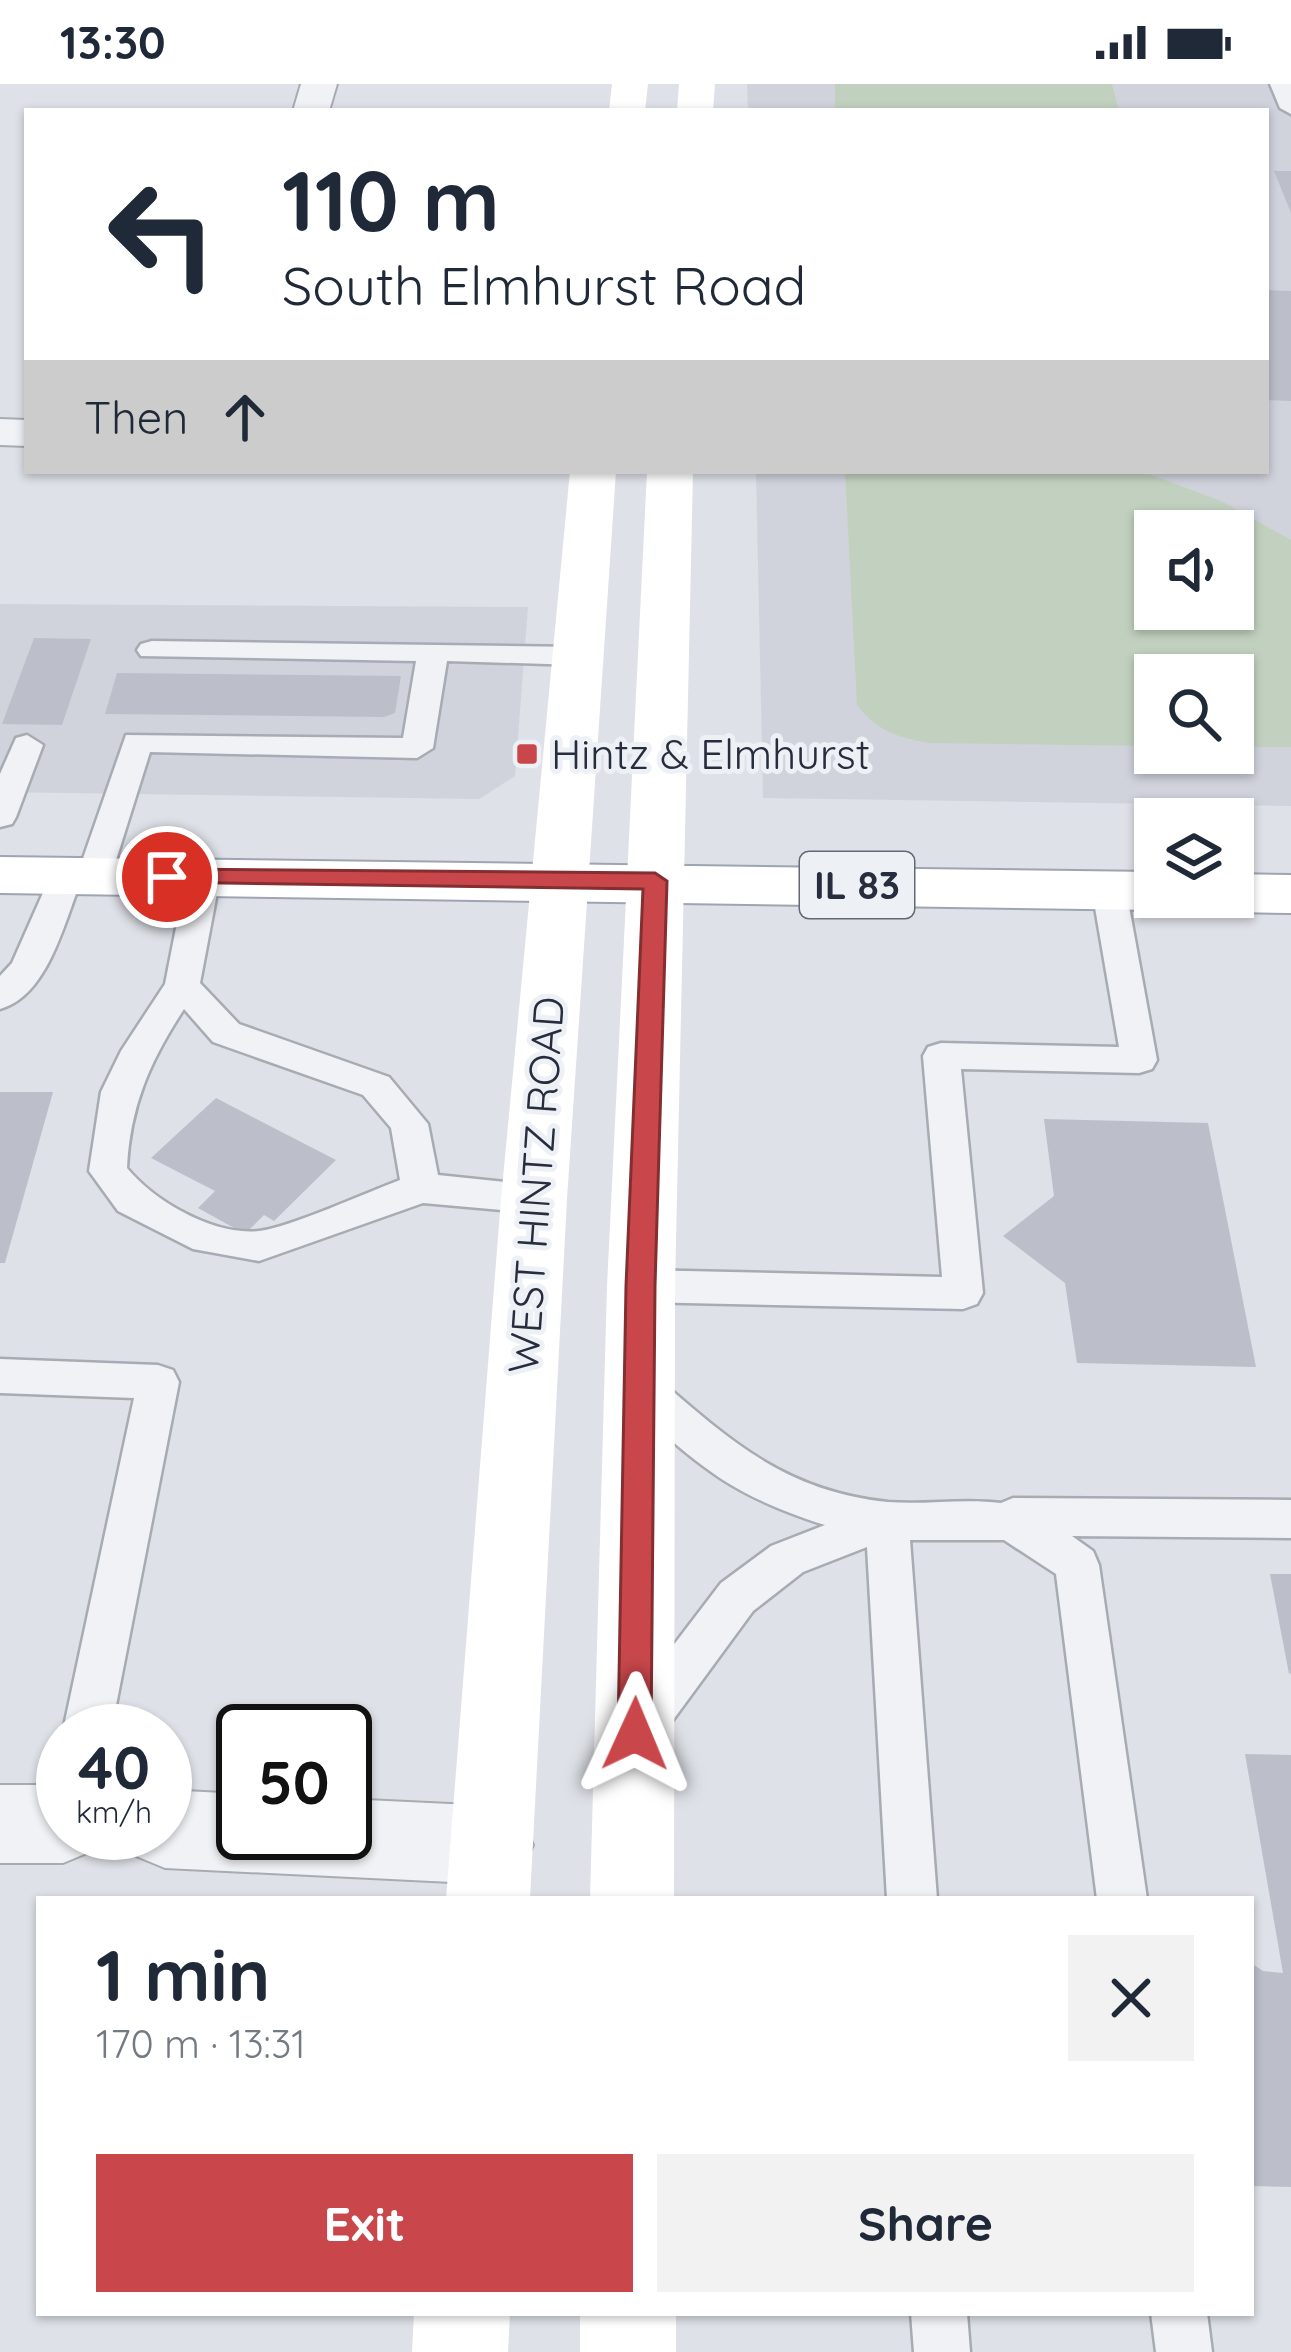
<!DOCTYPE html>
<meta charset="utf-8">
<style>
:root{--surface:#fff;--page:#f2f2f3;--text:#1f2937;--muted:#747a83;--accent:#c9474b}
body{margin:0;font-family:Quicksand,sans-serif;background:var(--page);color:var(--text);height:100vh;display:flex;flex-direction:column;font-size:45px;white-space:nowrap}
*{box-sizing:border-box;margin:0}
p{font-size:39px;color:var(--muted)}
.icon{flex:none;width:66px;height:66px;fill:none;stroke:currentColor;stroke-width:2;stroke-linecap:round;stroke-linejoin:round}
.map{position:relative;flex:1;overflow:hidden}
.sheet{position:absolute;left:36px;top:1812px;width:1218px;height:420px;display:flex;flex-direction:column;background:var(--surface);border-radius:0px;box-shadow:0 3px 9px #0004}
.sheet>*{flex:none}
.guide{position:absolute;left:24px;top:24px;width:1245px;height:366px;border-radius:0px;box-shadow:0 3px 9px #0004;background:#fff;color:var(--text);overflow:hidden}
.controls{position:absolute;left:1134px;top:426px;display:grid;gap:24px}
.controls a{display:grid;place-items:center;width:120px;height:120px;border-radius:0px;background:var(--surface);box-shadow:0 3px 9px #0004;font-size:60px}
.speed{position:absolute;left:36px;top:1620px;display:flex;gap:24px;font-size:60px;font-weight:700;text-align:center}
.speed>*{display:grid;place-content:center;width:156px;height:156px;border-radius:50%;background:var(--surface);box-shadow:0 3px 9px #0004;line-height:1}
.speed small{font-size:30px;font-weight:400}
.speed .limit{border:6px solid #111;border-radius:18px;background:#fff;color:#111}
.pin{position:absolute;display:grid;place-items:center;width:102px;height:102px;color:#fff;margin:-51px;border:6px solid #fff;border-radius:50%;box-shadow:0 3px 12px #0007}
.me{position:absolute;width:132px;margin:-66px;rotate:1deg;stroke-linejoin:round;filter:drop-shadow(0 0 9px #0008)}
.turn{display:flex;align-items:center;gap:42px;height:252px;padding:0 60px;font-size:54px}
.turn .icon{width:156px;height:156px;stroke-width:2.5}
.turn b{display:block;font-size:84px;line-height:102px}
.then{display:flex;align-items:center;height:114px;padding:0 60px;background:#0003;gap:24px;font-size:45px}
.round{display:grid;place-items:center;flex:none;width:126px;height:126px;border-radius:0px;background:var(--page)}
.head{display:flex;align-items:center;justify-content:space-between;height:204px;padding:0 60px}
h1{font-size:72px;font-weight:700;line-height:90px}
.action{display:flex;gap:24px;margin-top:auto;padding:24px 60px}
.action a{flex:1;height:138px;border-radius:0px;background:var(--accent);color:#fff;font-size:48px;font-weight:700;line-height:138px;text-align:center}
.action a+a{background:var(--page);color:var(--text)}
.status{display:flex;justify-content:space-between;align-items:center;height:84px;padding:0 60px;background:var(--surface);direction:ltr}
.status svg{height:33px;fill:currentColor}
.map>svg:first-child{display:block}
.built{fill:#d0d3dc;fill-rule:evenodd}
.green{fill:#c2d1bf;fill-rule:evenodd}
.building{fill:#bcbfca}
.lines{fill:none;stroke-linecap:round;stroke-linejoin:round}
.service-casing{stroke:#a7abb4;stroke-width:5}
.minor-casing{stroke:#a7abb4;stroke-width:4}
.primary-casing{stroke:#9ea4b2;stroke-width:4}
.service{fill:#f1f2f6;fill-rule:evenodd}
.minor{fill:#f1f2f6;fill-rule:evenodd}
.secondary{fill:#fff;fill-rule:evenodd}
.primary{fill:#fff;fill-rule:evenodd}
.route{fill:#c9474b;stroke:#832e31;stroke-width:3}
.poi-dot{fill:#c9474b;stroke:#edf0f5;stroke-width:4.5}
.labels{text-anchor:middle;stroke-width:10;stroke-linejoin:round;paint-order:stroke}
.shield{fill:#edf0f5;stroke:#636874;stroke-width:3}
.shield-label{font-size:39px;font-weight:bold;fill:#282d3d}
.poi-label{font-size:42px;fill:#282d3d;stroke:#edf0f5;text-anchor:start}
.street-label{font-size:42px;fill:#282d3d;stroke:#edf0f5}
</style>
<div class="status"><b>13:30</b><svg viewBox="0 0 49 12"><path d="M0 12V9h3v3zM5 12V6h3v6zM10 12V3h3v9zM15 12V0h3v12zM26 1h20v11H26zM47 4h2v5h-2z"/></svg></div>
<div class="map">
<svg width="1291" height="2268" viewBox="0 0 1291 2268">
<rect width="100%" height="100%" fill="#dee1e7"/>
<g class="built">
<path d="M747,0h544v722l-528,-8 -7,-327h510v-360h-518zM1155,447h78v78h-78zM1155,591h78v78h-78z"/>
<path d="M0,520l528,3 -13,169 -36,23 -479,-7z"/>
</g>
<g class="green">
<path d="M835,0h277l7,27h-284z"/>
<path d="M845,387h296l80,30 70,39v207h-58v-72h-78v71l-226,-3c-32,-6 -51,-11 -72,-38zM1155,447h78v78h-78z"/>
</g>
<g class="building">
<path d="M1274,87h17v42z"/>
<path d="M1266,206l25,1v110l-25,-1z"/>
<path d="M34,554l57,1 -29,86 -60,-1z"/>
<path d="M117,589l284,3 -6,37 -11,4 -279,-3z"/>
<path d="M0,1008h53l-48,171h-5z"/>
<path d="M216,1014l120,62 -62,61 -10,-6 -19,19 -47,-26 17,-17 -64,-33z"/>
<path d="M1044,1035l164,4 48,244 -179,-4 -12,-80 -62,-47 51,-40z"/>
<path d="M1270,1490h21v99l-2,1z"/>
<path d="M1245,1670l46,1v432l-40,-1v-223l12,8 20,2z"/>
</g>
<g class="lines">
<defs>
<g id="service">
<path d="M1270,0h21v30l-11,-6z"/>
<path d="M152,557l426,6 15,9 -15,9 -131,-4 -14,87 -16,10 -267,-6 -39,124 -5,8 -12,3 -13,-6c-17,41 -33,115 -81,128v-33l12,-13 42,-95 12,-3 13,5 47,-135 277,3 13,-77 -275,-5 -4,-6 4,-6z"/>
<path d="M27,651l16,10 -27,72 -4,7 -12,3v-53l16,-36z"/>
<path d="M203,782l12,3 5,8 -20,106 39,41 150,53 39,47 10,51 96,10 14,4 5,10 -5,10 -14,4 -111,-10 -164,58 -66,-12 -75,-38 -29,-40 12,-79 20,-41 44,-67 21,-107 5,-8zM184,925l29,33 150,53 28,33 9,52c-35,13 -109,47 -141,51 -45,5 -105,-30 -132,-63 3,-62 23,-107 57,-159z"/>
<path d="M1109,795l12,3 5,8 31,170 -5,9 -13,4 -178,-4 22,224 -6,11 -14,5 -322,-7 -14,-5 -6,-11 6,-11 14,-5 301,7 -19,-221 5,-9 13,-4 178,4 -27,-157 5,-8z"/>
<path d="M0,1275l158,6 15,5 6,12 -68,349h-48l71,-333 -134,-5z"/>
<path d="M639,1286l15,5c75,65 130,116 234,127 38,3 76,-4 113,1l12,-5 278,2v38l-219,-2 21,15 6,14 48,334h-50l-41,-325 -52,-34h-94l27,359h-50l-20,-352 -64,25 -50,39 -91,124 -17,6 -17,-6 -6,-15 6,-15 93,-122 50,-37 54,-21c-98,-31 -126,-60 -201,-126l-6,-12 6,-12z"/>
<path d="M911,2229h56l3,39h-56z"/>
<path d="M1151,2229h56l5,39h-56z"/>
</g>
<g id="minor">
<path d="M301,0h36l-8,27h-36z"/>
<path d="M0,335l27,1v26l-27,-1z"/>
<path d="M0,1701h63v48h37l-8,18 -29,12h-63z"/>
<path d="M165,1706l78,4v39h102v-34l147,7 29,11 12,28 -12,28 -29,11 -327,-16 -29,-12 -10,-23h39z"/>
</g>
<g id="primary">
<path d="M0,773l1155,15v25h25l-5,7 -20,6 -1155,-17z"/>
<path d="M1233,790l58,1v38l-58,-1 -20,-6 -6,-9h26z"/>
</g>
</defs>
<use href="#service" class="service-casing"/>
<use href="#minor" class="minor-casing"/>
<use href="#primary" class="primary-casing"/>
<use href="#service" class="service"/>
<use href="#minor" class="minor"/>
<g class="secondary">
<path d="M612,0h36l-3,27h-36z"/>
<path d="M679,0h36l-2,27h-36z"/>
<path d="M570,387h46l-49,728 -37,700h-84l55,-700z"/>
<path d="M647,387h46l-18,815 -1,613h-84l17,-613z"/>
<path d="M414,2229h96l-2,39h-96z"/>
<rect x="580" y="2229" width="96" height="39"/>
</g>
<use href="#primary" class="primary"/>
</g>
<path class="route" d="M167,785l488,4 12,8 -12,405 -4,448 -5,11 -11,4 -12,-4 -5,-11 8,-448 17,-397 -485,-7 -3,-5z"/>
<rect class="poi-dot" x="515" y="658" width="24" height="24" rx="6"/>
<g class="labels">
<rect class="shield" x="800" y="768" width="114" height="66" rx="9"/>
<g class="shield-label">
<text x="857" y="815">IL 83</text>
</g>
<g class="poi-label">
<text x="551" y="685">Hintz &amp; Elmhurst</text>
</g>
<g class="street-label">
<text transform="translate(536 1101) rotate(-86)" y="15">WEST HINTZ ROAD</text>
</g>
</g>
</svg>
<div class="controls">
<a><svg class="icon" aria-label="sound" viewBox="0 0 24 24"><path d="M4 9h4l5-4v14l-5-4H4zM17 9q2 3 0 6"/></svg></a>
<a><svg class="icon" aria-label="search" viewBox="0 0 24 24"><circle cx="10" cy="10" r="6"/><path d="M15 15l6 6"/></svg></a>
<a><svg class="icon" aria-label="layers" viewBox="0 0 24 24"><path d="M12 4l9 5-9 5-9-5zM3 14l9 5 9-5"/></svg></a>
</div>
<div class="speed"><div>40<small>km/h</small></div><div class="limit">50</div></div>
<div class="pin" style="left:167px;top:793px;background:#d93025"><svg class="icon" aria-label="arrive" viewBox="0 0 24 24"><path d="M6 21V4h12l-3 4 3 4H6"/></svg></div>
<svg class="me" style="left:635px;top:1650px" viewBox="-20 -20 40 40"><path d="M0-17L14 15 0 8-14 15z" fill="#c9474b" stroke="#fff" stroke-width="4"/></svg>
<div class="guide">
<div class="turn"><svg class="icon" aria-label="left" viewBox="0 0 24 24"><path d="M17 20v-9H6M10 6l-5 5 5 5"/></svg><div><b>110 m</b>South Elmhurst Road</div></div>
<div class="then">Then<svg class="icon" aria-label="ahead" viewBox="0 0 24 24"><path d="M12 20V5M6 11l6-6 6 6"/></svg></div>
</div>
<section class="sheet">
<div class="head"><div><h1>1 min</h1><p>170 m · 13:31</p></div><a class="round"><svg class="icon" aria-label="close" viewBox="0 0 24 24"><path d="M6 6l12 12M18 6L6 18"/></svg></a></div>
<div class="action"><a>Exit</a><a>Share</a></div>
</section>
</div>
